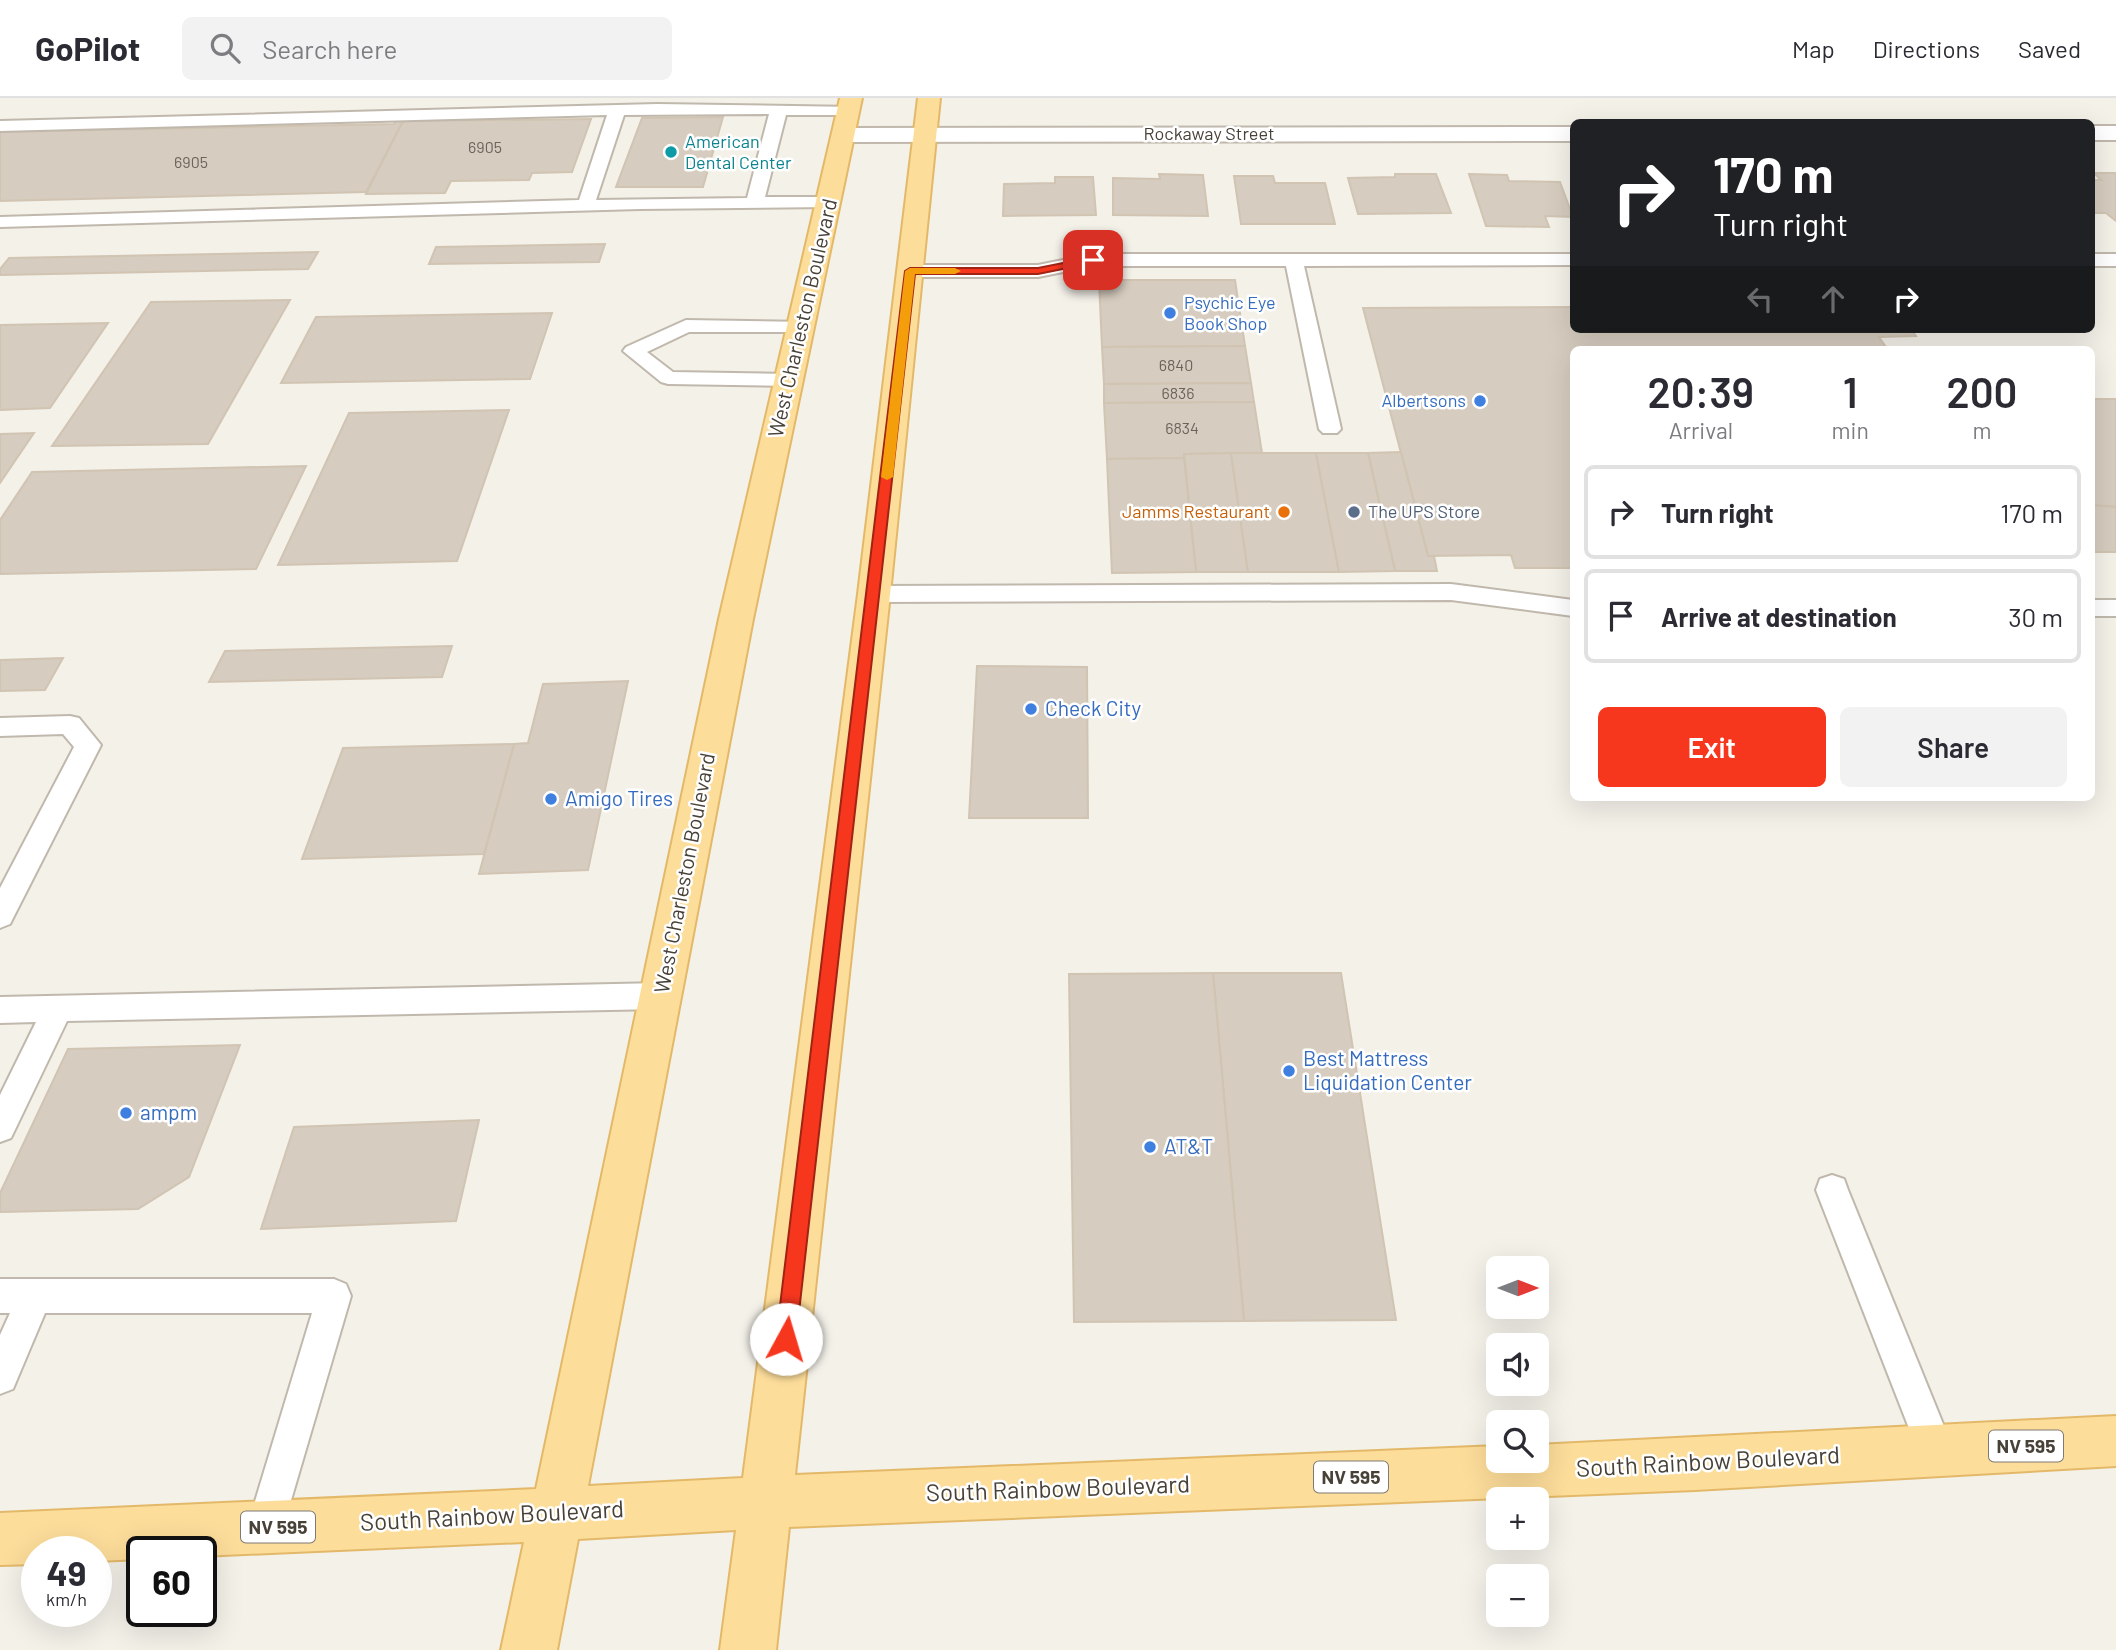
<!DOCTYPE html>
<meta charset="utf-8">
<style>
:root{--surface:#fff;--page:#f2f2f3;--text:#2b2b33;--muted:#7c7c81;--line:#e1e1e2;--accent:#f7361e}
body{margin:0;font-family:Barlow,sans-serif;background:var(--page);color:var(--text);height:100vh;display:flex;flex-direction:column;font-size:26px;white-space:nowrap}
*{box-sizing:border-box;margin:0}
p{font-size:23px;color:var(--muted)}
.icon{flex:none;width:38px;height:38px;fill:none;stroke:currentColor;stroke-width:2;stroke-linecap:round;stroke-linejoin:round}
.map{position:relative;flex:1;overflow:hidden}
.panel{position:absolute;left:1570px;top:248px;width:525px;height:455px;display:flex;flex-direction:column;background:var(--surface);border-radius:10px;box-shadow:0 7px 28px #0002}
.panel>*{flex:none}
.banner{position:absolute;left:1570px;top:21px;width:525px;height:214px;border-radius:10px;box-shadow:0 7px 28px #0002;background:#202124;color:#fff;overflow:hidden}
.needle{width:46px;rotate:90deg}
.controls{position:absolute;left:1486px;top:1158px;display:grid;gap:14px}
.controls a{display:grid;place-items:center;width:63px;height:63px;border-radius:10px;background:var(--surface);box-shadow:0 7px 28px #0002;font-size:35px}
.speed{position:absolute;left:21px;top:1438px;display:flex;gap:14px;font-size:35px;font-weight:700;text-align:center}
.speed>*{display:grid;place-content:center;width:91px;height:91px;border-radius:50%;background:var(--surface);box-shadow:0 7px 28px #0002;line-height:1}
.speed small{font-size:18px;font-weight:400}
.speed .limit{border:4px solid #111;border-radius:10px;background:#fff;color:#111}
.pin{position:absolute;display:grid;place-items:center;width:60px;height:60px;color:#fff;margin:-30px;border-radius:14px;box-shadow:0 4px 10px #0006}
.me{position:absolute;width:77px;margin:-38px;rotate:6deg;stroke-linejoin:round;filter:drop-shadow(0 0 5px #0008)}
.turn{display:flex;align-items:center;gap:24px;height:147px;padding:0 28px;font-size:32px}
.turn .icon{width:91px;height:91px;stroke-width:2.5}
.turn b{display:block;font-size:49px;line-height:60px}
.lanes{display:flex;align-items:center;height:66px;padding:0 28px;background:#0003;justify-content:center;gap:35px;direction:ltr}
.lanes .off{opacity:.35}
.eta{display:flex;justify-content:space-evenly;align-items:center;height:119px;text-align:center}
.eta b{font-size:42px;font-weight:600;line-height:49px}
.button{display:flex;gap:14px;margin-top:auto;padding:14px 28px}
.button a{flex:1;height:80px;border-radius:10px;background:var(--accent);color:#fff;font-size:28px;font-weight:600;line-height:80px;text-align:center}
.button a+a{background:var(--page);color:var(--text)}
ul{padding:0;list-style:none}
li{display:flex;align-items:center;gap:21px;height:94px;margin:0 14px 10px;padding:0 14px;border:4px solid var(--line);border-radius:10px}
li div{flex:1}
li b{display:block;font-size:26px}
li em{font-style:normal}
header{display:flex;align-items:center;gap:42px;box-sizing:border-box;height:98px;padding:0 35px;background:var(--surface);border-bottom:2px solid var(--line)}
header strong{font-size:33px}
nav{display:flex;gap:38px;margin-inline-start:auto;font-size:24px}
.search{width:490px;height:63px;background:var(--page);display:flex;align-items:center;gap:18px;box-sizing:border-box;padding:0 24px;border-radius:10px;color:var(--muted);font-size:26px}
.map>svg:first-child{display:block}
.building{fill:#d6ccbf;stroke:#d1c4b2;stroke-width:2}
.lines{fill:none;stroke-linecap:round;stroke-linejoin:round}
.service-casing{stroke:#c0b8ac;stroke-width:4}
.minor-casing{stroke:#c0b8ac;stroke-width:4}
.primary-casing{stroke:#e3b969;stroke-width:4}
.service{fill:#fff;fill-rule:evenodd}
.minor{fill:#fff;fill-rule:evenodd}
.primary{fill:#fddd9a;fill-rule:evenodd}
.route{fill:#f7361e;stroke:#a12314;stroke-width:2}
.slow{fill:#f59e0b}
.culture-dot{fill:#0f9aa8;stroke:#fff;stroke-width:2.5}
.shop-dot{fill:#3f7fe0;stroke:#fff;stroke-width:2.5}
.food-dot{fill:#e8710a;stroke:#fff;stroke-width:2.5}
.service-dot{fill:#5c6f8a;stroke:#fff;stroke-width:2.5}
.labels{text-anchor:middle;stroke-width:5;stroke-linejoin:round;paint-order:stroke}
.far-number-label{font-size:16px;fill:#6c645a}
.far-street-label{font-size:18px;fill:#484138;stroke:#fff}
.far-culture-label{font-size:18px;fill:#0d838f;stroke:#fff;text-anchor:start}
.far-shop-label{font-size:18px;fill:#366cbe;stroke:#fff;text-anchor:start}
.far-food-label{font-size:18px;fill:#c56008;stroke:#fff;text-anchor:end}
.far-service-label{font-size:18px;fill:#4e5e75;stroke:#fff;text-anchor:start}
.shield{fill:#fff;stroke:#7f7a74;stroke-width:2}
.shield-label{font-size:19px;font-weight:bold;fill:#484138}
.street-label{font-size:21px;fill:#484138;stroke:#fff}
.shop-label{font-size:21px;fill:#366cbe;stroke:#fff;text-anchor:start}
.near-street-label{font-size:24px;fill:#484138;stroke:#fff}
</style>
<header>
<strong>GoPilot</strong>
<div class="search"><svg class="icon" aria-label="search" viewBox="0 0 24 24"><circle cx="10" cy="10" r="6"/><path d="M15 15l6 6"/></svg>Search here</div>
<nav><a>Map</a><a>Directions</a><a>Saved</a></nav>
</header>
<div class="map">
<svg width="2116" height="1552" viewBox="0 0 2116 1552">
<rect width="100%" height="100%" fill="#f4f1e9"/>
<g class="building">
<path d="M723,19l-20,70h-87l26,-69z"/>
<path d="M591,21l-19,53 -40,1 -3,7 -78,1 -6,12 -79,1 37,-73z"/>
<path d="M396,23h7l-37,71 -366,9v-69l394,-8z"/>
<path d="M2094,75h22v48l-10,-8h-15v-33h10z"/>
<path d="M1159,76l44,1 5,41 -95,-1v-37l47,1z"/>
<path d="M1395,76h41l15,39 -93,1 -10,-36 47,-1z"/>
<path d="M1469,76l38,1 2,6 51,1 13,35 -28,-1 4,11 -63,-1z"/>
<path d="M1234,78h39l2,7h50l10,41h-94z"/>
<path d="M1055,79h38l3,38 -93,1 1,-32 51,-1z"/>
<path d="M605,146l-6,18 -170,2 7,-17z"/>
<path d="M318,154l-10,17 -308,6v-6l9,-11z"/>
<path d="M1099,182h136l10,66 -143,1z"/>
<path d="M290,202l-82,144 -156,2 99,-144z"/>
<path d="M1573,209v22h338l5,7 -37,1 9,13h-315v218h-58l-4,-13 -83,1 -65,-248z"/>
<path d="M552,215l-22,66 -249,4 35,-66z"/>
<path d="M108,225l-58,85 -50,2v-85z"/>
<path d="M1245,248l6,37 -147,1 -2,-37z"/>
<path d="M1251,285l3,19 -150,1v-19z"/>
<path d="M2091,301h25v108l-25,-2z"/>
<path d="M1254,304l8,51 -78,1v4l-77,1 -3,-56z"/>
<path d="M509,312l-52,151 -179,4 71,-152z"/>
<path d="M34,335l-34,50v-49z"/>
<path d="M1401,354l27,104h6l3,15h-42l-27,-118z"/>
<path d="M1231,355l17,119h-52l-12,-118z"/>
<path d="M1231,355h85l23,119h-91z"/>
<path d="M1316,355h52l27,118 -56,1z"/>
<path d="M1184,360l12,114 -84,1 -5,-114z"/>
<path d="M306,368l-50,103 -256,5v-54l32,-48z"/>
<path d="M2091,407l25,2v45h-25z"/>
<path d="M452,548l-10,31 -233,5 16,-31z"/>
<path d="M63,560l-18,32 -45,1v-31z"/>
<path d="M977,568l110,1 1,151h-119z"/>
<path d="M628,583l-40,189 -109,4 35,-130 14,-1 15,-59z"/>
<path d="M514,646l-30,110 -182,5 41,-111z"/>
<path d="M1213,875h128l55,347 -152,1z"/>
<path d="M1213,875l31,348 -170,1 -5,-348z"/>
<path d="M240,947l-51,132 -51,32 -138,3v-19l68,-144z"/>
<path d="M479,1022l-23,101 -195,8 33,-102z"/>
</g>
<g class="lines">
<defs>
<g id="service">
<path d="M657,6l198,3 2,3 -8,5h-63l-21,82h65l9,5 -9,5 -190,2 -640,18v-10l579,-17 28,-85 -607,16v-10zM769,16l-22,84 -151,2 28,-85z"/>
<path d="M1093,156h480v11l-269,1 37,163 -4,4h-14l-4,-4 -33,-163h-193l-55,11h-128l-9,-6 9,-6h128z"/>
<rect x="2091" y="156" width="25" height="12"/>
<path d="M686,222l121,2 3,4 -10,6h-111l-42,20 26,20 116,2 7,2 3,4 -3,4 -7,2 -121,-2 -7,-2 -38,-31 3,-4z"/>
<path d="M1451,486l122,16v16l-122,-16 -577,2 -8,-2 -4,-6 4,-6 8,-2z"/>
<rect x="2091" y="502" width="25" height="16"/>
<path d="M70,618l9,2 22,27 -91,179 -10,4v-40l74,-141 -11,-13 -63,2v-18z"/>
<path d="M661,885l11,4 4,9 -4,9 -11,4 -594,12 -56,117 -11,4v-47l36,-73 -36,1v-26z"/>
<path d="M1832,1077l12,4 4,11 106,261 -5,13 -13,5 -13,-5 -107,-274 4,-11z"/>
<path d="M0,1181h334l12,5 5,12 -72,245 -13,6 -13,-6 -6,-13 65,-215h-267l-32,76 -13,5v-59l10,-22h-10z"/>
</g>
<g id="minor">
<rect x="2091" y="28" width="25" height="14"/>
<path d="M1573,29v14l-729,1 -8,-2 -3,-5 3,-5 8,-2z"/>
</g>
<path id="primary" d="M840,0h22l-109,521 -165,867 155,-8 115,-884 60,-496h22l-50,496 -95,881 703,-29v15h38v-16l580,-29v50l-421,24 -906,37 -13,123h-56l16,-120 -158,9 -21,111h-56l23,-108 -323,14v-4h-59v7l-46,2v-9h-59v12l-37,1v-52l536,-24 183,-870z"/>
</defs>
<use href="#service" class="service-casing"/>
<use href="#minor" class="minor-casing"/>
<use href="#primary" class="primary-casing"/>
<use href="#service" class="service"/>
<use href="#minor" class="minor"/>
<use href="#primary" class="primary"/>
</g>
<path class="route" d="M1093,159l5,3 -1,2 -59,12h-123l-119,1065 -3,7 -7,3 -7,-3 -3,-7 129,-1068 5,-3h128z"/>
<path class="slow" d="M910,170h45l6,3 -6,3h-40l-22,203 -6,3 -6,-3 24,-206z"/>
<circle class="culture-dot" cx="671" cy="54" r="7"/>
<g class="shop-dot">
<circle cx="1170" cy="215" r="7"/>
<circle cx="1480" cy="303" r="7"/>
<circle cx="1031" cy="611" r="7"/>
<circle cx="551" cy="701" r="7"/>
<circle cx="1289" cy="973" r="7"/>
<circle cx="126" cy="1015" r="7"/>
<circle cx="1150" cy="1049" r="7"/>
</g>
<circle class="food-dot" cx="1284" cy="414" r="7"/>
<circle class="service-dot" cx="1354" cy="414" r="7"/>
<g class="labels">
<g class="far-number-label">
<text x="485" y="55">6905</text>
<text x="191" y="70">6905</text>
<text x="1176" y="273">6840</text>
<text x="1178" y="301">6836</text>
<text x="1182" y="336">6834</text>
</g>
<g class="far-street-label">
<text x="1209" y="42">Rockaway Street</text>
</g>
<g class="far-culture-label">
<text x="685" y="50">American<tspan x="685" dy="21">Dental Center</tspan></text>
</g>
<g class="far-shop-label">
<text x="1184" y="211">Psychic Eye<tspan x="1184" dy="21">Book Shop</tspan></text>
<text x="1466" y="309" text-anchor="end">Albertsons</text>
</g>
<g class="far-food-label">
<text x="1270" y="420">Jamms Restaurant</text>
</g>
<g class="far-service-label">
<text x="1368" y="420">The UPS Store</text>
</g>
<g class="shield">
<rect x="1989" y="1332.5" width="74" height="31" rx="5"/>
<rect x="1314" y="1363.5" width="74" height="31" rx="5"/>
<rect x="241" y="1413.5" width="74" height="31" rx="5"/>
</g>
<g class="shield-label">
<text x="2026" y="1355">NV 595</text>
<text x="1351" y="1386">NV 595</text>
<text x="278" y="1436">NV 595</text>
</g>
<g class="street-label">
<text transform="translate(803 220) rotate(-77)" y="7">West Charleston Boulevard</text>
<text transform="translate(685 775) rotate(-79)" y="7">West Charleston Boulevard</text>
</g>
<g class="shop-label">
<text x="1045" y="618">Check City</text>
<text x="565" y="708">Amigo Tires</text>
<text x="1303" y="968">Best Mattress<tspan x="1303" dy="24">Liquidation Center</tspan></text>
<text x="140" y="1022">ampm</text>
<text x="1164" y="1056">AT&amp;T</text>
</g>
<g class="near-street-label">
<text transform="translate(1708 1364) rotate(-3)" y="8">South Rainbow Boulevard</text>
<text transform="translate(1058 1391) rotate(-2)" y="8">South Rainbow Boulevard</text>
<text transform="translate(492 1418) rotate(-3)" y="8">South Rainbow Boulevard</text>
</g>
</g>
</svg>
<div class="controls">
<a><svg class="needle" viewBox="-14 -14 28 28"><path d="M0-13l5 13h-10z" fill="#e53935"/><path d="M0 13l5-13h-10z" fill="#7c7c81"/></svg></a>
<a><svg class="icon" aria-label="sound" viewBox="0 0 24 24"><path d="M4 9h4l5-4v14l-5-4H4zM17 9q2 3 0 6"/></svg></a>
<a><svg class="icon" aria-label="search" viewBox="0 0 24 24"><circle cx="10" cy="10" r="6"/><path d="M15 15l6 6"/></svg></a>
<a>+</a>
<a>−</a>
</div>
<div class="speed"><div>49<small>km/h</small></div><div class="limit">60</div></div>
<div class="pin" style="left:1093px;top:162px;background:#d93025"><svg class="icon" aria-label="arrive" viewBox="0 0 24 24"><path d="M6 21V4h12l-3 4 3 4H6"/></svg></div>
<svg class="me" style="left:786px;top:1241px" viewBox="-20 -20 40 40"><circle r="19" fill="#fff"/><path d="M0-13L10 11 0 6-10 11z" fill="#f7361e"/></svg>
<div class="banner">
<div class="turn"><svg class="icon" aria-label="right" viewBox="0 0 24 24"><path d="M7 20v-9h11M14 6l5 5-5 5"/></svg><div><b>170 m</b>Turn right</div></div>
<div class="lanes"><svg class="icon off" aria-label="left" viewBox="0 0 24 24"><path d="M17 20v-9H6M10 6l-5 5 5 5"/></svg><svg class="icon off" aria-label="ahead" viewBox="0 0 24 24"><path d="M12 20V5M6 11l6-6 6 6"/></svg><svg class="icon" aria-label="right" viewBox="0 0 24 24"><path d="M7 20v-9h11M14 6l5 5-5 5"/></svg></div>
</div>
<section class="panel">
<div class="eta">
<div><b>20:39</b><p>Arrival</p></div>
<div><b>1</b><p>min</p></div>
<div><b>200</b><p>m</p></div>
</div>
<ul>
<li><svg class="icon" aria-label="right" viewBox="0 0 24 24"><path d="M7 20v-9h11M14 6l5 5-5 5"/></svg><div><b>Turn right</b></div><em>170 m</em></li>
<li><svg class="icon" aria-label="arrive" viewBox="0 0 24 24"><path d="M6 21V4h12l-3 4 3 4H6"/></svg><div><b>Arrive at destination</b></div><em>30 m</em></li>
</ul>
<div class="button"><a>Exit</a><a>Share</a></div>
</section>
</div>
